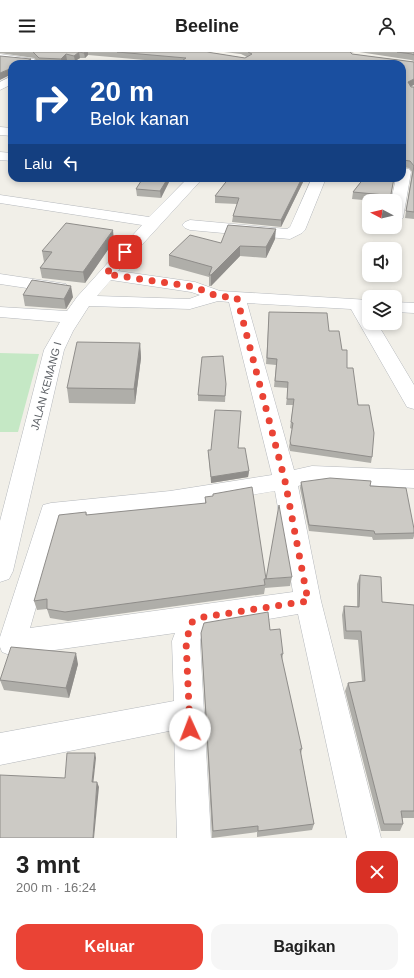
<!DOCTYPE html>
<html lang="id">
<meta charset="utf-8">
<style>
:root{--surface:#fff;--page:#f6f6f6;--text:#222;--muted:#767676;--accent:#ea4335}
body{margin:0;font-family:Helvetica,sans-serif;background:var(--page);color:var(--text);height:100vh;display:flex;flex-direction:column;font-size:15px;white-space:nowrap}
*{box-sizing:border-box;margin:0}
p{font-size:13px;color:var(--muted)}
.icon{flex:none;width:22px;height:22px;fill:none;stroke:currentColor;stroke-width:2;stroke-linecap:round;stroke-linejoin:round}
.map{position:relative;height:786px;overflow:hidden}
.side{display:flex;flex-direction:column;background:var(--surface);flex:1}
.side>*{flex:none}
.hud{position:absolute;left:8px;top:8px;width:398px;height:122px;border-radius:12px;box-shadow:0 2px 6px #0003;background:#1a4fa0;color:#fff;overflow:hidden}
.needle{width:26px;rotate:277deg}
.tools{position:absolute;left:362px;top:142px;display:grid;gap:8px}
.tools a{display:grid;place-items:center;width:40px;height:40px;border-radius:8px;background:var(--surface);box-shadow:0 2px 6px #0003;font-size:20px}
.pin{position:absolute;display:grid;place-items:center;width:34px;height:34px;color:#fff;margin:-17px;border-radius:8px;box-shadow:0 2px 6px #0006}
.me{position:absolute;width:44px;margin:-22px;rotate:358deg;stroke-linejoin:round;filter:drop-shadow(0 0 3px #0008)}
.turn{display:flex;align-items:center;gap:14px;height:84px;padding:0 16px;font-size:18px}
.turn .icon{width:52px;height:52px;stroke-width:2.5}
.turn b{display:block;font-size:28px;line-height:34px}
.then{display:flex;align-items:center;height:38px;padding:0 16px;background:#0003;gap:8px;font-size:15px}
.round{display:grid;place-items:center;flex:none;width:42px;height:42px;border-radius:12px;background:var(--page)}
.headline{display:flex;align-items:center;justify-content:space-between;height:68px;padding:0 16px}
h1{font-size:24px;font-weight:700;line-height:30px}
.cta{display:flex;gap:8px;margin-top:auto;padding:8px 16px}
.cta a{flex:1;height:46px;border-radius:12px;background:var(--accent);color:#fff;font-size:16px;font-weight:700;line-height:46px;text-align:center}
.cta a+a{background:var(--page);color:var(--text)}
header{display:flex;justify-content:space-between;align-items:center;height:52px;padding:0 16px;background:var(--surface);font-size:18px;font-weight:700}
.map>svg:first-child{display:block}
.green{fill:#c5e8c5}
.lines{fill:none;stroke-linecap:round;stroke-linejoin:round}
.minor-casing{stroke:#b5b8bc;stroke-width:1}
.minor{fill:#fff;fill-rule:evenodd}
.wall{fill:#afaea9}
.shaded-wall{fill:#8f8d8a}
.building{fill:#cccac5;stroke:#8f8d8a}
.route{stroke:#ea4335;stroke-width:7;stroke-dasharray:0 12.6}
.labels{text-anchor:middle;stroke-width:4;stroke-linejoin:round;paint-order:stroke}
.street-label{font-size:11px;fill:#5f6368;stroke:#fff}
</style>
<header><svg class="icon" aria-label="menu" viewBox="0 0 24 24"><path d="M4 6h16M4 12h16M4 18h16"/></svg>Beeline<svg class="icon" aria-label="person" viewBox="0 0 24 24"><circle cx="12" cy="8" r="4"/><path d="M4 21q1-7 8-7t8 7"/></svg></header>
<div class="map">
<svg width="414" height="786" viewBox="0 0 414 786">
<rect width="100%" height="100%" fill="#f1efe8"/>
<path class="green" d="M0,301l39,1 -21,78h-18z"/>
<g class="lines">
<defs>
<g id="minor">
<path d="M0,2l34,5 4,5 -38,-4z"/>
<path d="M12,24v8l-12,6v-8z"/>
<path d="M0,75l12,1v8l-12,-1z"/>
<path d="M0,100l12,1v8l-12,-1z"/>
<path d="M402,116l7,1 2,3 -8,46 -3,3 -5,2v-22h-4l5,-23h6z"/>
<path d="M188,126h15l-85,93 77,11 25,9 149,9v23h8l37,62v24l-7,-2 -56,-98 -104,-6 47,167 18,-4 102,4v18l-102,-6 -14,4 23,115 60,237h-34l-49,-224 -95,16 -3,11 11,197h-34l-3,-108 -174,35v-32l174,-32 -2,-60 3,-8 -163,23 -10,-4 -2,-5v-10l43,-132 8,-2 119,-12 102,-16 -43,-173 -11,-1 -28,8 -101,-3 -16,25 -9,19 -51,221 -4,8 -9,3v-61l44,-171 16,-28 -60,-5v-10l67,4 10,-14 65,-72 -142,-22v-8l149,22zM111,228l80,12 9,3 -11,4 -92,-3zM275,439l18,101 -263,36 31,-108 109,-11z"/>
<path d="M312,126h14l-21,52 -3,3 -12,6 -100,-9 -5,-2 -3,-3 3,-3 5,-2 97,9 3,-2z"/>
<path d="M0,222l60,9 6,1 3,4 -3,4 -6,1 -60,-9z"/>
<path d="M395,250l19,1v10l-19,-1z"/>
</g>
</defs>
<use href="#minor" class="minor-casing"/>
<use href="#minor" class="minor"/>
</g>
<g class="wall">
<path d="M0,0h207l38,6 2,-1 -6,-3 -17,-2h130l-3,1 1,1 62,8v23l-4,1 4,1v132l-9,-1 7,-46 -3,-4 -7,-1v-103h-223v-1l-91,-8 -3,3h-5l-5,3 -8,-1 -4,4h-24l-5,-6 -34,-5z"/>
<path d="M359,0h55v9l-3,-1z"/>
<path d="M171,126l-10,20 -24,-2 -1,-7z"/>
<path d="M229,126h76l-24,49 -49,-5 1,-6 4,-12 -22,-1v-7z"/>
<path d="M327,126h67l-3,16 4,2 -1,5h-20l-22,-2 1,-7 8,-10 -34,-3z"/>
<path d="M275,187l-9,19 -26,-2 -29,30h-2v-9l-40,-11v-11l52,-12z"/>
<path d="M114,189l-29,42 -43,-5 -2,-10 5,-6h-1l-2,-11z"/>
<path d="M23,243l50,2 -7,12 -41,-3z"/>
<path d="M269,260l60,19 13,19 30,107 -1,6 -81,-12 -1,-4 3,-18 -2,-1 3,-23h-7l2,-17 -14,-1 2,-22 -10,-1z"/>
<path d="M140,291l1,15 -6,46 -66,-1 -2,-15z"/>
<path d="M226,332l-1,18 -27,-1v-6z"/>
<path d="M239,396l10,23 -1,6 -37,6 -3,-33z"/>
<path d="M301,430l69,4 44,43v7l-1,3 -40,1 -1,-3 -63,-6 -9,-43z"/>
<path d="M205,445l61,82 26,-2 -2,9 -25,2 -1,6 -196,27 -18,-3 -3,-9 -10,1 -3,-9 52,-89 1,3 118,-11z"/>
<path d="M360,523l22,27 32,3v213h-12l1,6 -3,7h-19l-36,-140 3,-8 14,-2 -4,-41 -14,-1 -2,-24 2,-9 13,1v-23z"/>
<path d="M270,578l13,24 -1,7 20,88 -1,5 13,70 -2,6 -55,7v-5l-45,6 -11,-205z"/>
<path d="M78,612l-9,34 -65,-8 -4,-10z"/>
</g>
<g class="shaded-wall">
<path d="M79,0l1,6 -5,3 -1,-5z"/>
<path d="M85,0h3v3l-3,3 -1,-5z"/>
<path d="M66,2l1,6 -5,4 -1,-5z"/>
<path d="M31,7l1,5h-11z"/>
<path d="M12,16v6l-12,6v-7z"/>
<path d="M414,27v6l-7,3 1,-6z"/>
<path d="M168,126h3l-10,20 -1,-7z"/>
<path d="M302,126h3l-24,49v-7z"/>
<path d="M276,177l-1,10 -9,19v-11z"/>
<path d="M113,178l1,11 -29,42 -2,-11z"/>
<path d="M240,194v10l-29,30v-11z"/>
<path d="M71,234l2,11 -7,12 -2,-10z"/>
<path d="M140,291l1,15 -6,46 -1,-15z"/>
<path d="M249,419l-1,6 -37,6v-6z"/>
<path d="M76,601l2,11 -9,34 -3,-10z"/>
<path d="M95,701l1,5 -3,28 -1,-4z"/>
<path d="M97,730l2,5 -5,51h-1z"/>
</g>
<g class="building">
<path d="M33,0h52l-1,1 -5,-1 -5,4 -8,-2 -5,5 -22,-1z"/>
<path d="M117,0h90l38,6 7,-4 -4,-2h102l2,2 62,8v17l-6,3 3,5h3v125l-8,-1 8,-45 -4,-5 -7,-1 -1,1v-97h-220l1,-1h-4l7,-5z"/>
<path d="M397,0h17v3l-2,-1z"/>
<path d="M0,4l31,3 -10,5h-9v4l-12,5z"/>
<path d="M143,126h25l-8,13 -24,-2z"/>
<path d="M229,126h73l-21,42 -48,-4 6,-18 -24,-2z"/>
<path d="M364,126h30l-3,16 4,2 -42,-4z"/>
<path d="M66,171l47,7 -30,42 -43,-4 12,-16 -10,-1z"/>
<path d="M228,173l48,4 -10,18 -26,-1 -29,29h-2l3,-8 -43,-12 21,-20 31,8z"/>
<path d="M32,228l39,6 -7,13 -41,-4z"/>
<path d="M269,260l58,1 2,18h10l3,19h5v18h6l5,37h11l5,28 -2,24 -81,-12 -1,-4 3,-18 -2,-1 3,-23h-7l1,-17 -13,-1 2,-22 -10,-1z"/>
<path d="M77,290l63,1 -6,46 -67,-1z"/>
<path d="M223,304l3,28 -1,12 -27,-1 4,-38z"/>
<path d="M215,358l26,1 -3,37h7l4,23 -38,6 -3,-27h3z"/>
<path d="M330,426l41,3 -1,5 36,2 8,41v4l-39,1 -1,-3 -65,-6 -8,-43z"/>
<path d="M252,435l14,92 13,-74 13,72 -28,2 1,6 -200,27 -18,-3v-10l-13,2 25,-86 27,-3v3l120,-12 -1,-6 8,-1v-2z"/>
<path d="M360,523l21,2 1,25 32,3v206h-13l2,13h-19l-36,-141 17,-2 -4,-50h-15l-2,-25 15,1z"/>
<path d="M268,560l2,18 10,-1 3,25h-2l21,95h-2l14,75 -56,7v-5l-45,5 -12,-198 3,-10z"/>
<path d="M11,595l65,6 -10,35 -66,-8z"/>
<path d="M67,701h28l-3,29h5l-4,56h-93v-63l65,3z"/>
</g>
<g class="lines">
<path class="route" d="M125,200l-19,22 89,13 22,9 20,2 48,183 23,120 -104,16 -12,5 -6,19 4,88"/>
</g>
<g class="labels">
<g class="street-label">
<text transform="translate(46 334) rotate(-75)" y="4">JALAN KEMANG I</text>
</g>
</g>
</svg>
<div class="tools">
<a><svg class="needle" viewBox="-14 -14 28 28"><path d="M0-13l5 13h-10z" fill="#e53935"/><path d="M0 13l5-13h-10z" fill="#767676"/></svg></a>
<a><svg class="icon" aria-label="sound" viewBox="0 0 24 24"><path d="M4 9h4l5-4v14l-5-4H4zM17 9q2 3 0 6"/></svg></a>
<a><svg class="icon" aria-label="layers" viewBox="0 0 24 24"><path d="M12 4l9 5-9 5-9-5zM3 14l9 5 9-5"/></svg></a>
</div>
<div class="pin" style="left:125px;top:200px;background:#d93025"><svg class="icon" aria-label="arrive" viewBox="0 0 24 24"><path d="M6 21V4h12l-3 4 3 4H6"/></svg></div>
<svg class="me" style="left:190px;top:677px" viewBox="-20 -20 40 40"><circle r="19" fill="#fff"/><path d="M0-13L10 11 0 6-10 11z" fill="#ea4335"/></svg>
<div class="hud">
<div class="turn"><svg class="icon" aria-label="right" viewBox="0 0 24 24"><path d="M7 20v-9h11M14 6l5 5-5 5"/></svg><div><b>20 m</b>Belok kanan</div></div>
<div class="then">Lalu<svg class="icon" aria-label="left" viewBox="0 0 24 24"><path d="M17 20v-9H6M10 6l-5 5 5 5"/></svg></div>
</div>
</div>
<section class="side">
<div class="headline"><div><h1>3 mnt</h1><p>200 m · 16:24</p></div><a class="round" style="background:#d93025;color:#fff"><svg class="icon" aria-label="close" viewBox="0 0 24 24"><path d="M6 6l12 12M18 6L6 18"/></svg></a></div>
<div class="cta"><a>Keluar</a><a>Bagikan</a></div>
</section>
